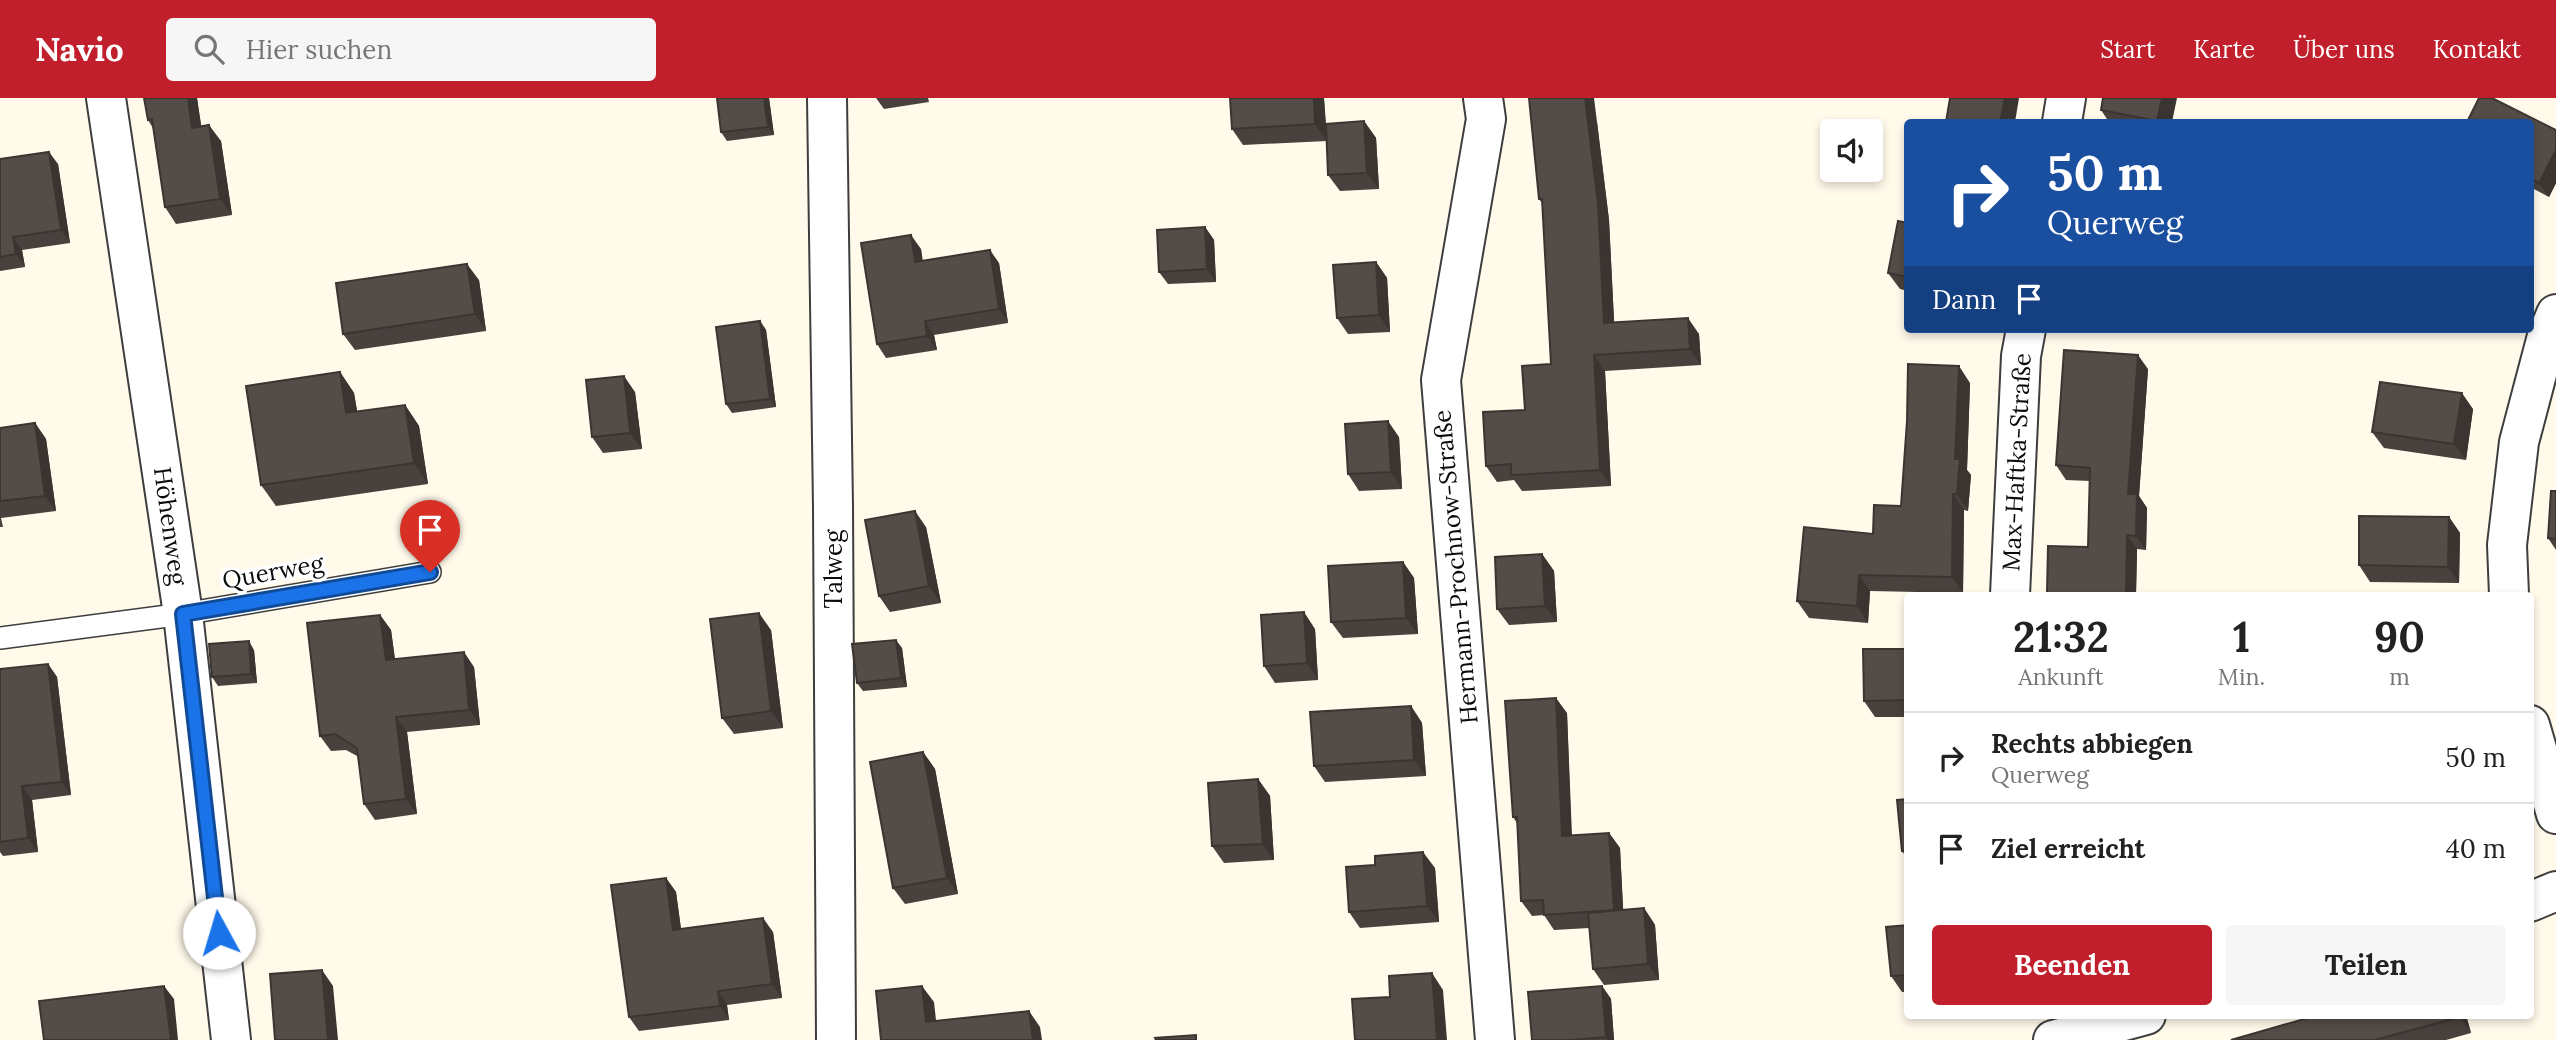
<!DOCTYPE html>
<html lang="de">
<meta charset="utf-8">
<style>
:root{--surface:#fff;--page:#f6f6f6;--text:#222;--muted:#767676;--line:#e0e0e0;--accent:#c01f2b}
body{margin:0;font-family:Lora,serif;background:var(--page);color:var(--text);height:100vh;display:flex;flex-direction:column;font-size:26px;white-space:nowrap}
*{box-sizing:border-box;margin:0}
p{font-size:23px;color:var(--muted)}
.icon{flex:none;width:38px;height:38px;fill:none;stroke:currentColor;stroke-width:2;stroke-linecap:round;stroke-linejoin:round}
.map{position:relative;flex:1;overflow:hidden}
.side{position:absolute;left:1904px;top:494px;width:630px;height:427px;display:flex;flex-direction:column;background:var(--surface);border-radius:7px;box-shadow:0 4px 10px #0003}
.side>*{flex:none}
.top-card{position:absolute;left:1904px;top:21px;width:630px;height:214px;border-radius:7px;box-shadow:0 4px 10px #0003;background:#1a4fa0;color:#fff;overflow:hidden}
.controls{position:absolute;left:1820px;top:21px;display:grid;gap:14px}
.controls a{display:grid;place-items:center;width:63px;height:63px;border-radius:7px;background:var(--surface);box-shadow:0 4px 10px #0003;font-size:35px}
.pin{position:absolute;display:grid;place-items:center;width:60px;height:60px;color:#fff;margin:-72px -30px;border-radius:50% 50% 50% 0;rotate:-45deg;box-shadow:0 0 7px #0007}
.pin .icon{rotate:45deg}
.me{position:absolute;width:77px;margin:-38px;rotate:354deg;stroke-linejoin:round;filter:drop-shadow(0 0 5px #0008)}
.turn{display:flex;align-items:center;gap:24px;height:147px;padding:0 28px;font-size:32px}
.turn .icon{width:91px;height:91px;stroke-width:2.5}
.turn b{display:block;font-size:49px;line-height:60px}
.then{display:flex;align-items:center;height:66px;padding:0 28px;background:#0003;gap:14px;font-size:26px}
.eta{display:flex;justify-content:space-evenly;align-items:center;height:119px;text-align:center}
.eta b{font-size:42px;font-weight:800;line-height:49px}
.primary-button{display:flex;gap:14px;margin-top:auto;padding:14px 28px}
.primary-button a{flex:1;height:80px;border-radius:7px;background:var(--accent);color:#fff;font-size:28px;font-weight:800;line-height:80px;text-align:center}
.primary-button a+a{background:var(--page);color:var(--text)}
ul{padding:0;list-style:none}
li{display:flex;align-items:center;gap:21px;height:91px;padding:0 28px;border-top:2px solid var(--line)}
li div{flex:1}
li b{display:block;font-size:26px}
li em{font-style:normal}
header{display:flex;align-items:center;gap:42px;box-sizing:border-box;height:98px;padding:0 35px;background:var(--accent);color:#fff}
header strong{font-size:33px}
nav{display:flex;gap:38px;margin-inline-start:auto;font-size:24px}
.search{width:490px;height:63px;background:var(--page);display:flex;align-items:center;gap:18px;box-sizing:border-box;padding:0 24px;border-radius:7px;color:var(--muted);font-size:26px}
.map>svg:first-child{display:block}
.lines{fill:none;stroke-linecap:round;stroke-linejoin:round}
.lane-casing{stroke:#3e3e3e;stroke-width:24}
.street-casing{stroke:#3e3e3e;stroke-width:42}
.lane{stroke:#fff;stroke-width:21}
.street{stroke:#fff;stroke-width:38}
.wall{fill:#48413d}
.shaded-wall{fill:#3b3532}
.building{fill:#544c47;stroke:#3b3532;stroke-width:2}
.route-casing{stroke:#114b97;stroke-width:18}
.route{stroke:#1a73e8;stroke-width:12}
.labels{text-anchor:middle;stroke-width:7;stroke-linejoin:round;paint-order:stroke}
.street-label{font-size:24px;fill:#0b0b0b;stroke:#fff}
</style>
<header>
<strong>Navio</strong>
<div class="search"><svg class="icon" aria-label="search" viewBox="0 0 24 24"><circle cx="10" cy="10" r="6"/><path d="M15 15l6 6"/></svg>Hier suchen</div>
<nav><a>Start</a><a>Karte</a><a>Über uns</a><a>Kontakt</a></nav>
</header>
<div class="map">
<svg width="2556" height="942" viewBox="0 0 2556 942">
<rect width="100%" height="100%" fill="#fffaea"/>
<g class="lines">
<defs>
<path id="lane" d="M0,540l183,-24 247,-42"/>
<g id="street">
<path d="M106,0l77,516 48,426"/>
<path d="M827,0l6,409 3,533"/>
<path d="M1483,0l3,21 -45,261 54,660"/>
<path d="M2062,24l4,-24"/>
<path d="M2010,497l11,-239 5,-27"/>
<path d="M2509,497l-2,-50 12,-103 28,-106 9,-22"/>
<path d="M2530,627l26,89"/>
<path d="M2530,804l26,-11"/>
<path d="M2053,942l93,-25"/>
</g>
</defs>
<use href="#lane" class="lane-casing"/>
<use href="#street" class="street-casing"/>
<use href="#lane" class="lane"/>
<use href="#street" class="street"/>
</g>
<g class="wall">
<path d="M144,0h53l4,28 20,15 11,74 -56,9 -11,-17 -12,-79 -5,-8z"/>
<path d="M769,0l5,37 -47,6 -6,-9z"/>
<path d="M876,0h52l1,4 -45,7z"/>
<path d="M1230,0h94l3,43 -84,4 -11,-16z"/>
<path d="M2479,0h13l64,32v53l-7,14 -19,-10v-65h-63z"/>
<path d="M2101,12l71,12h-63z"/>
<path d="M1364,23l12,17 3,51 -39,2 -12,-16z"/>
<path d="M1597,24l12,98 5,102 85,12 2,31 -96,6 6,115 -89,5 -8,-11 -17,2 -11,-16 39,-56 26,-46 -9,-161 -3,-4z"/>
<path d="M0,61l58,5 12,79 -48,7 3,17 -25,4z"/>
<path d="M1908,125v68l-8,-2 -12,-16z"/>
<path d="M1205,129l9,13 2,42 -48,2 -9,-12z"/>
<path d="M921,151l1,11 77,3 9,60 -74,12 3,15 -51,8 -9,-14z"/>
<path d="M1376,164l11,16 3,54 -42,2 -11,-16z"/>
<path d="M479,182l7,51 -131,19 -12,-16z"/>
<path d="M760,223l6,9 10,77 -44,6 -6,-9z"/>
<path d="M2148,271l-9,127 8,12 -1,42 -9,-1 -1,46h-87l-2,-2 41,-46 2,-66 -24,-1 -10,-15z"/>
<path d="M340,274l14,21 3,18 48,-6 14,21 9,58 -152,22 -15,-21z"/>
<path d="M1970,285l-3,87 4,5 -3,36 -4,-1 -1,83 -93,-2 -2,32 -59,-5 -12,-17 76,-67 28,-28z"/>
<path d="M635,294l7,57 -39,4 -11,-16z"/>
<path d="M2473,311l-7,51 -82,-12 -12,-16z"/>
<path d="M35,325l11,16 10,72 -55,7 2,9h-3v-99z"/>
<path d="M1399,339l3,52 -43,2 -11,-17z"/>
<path d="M2556,393v59l-8,-12z"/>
<path d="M2449,419l11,16 -1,50 -89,-1 -11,-17z"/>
<path d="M926,429l15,76 -51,9 -11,-16z"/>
<path d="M1542,456l12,17 3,51 -48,3 -12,-16z"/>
<path d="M1403,464l11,16 4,56 -75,4 -12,-16z"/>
<path d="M380,517l11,15 4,29 79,8 6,58 -73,7 10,82 -42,6 -11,-16 -5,-47 -13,-7 -15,1 -11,-15z"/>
<path d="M1315,531l3,51 -43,3 -11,-17z"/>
<path d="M771,532l12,98 -49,6 -12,-16z"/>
<path d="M902,550l5,39 -44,4 -6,-8z"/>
<path d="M1908,551v68h-33l-11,-16z"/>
<path d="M254,552l3,33 -39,3 -6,-9z"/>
<path d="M48,566l9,13 14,118 -39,5 6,52 -35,4 -3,-4v-183z"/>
<path d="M1411,608l11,17 4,53 -101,6 -11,-16z"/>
<path d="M1567,615l5,122 37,-2 11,15 3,62 21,-2 11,17 4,55 -55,5 -11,-16 -4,-41 -35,2 -10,-15 -12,1 -11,-15 -4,-78 -4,-6z"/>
<path d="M923,654l12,17 23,125 -53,10 -12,-16z"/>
<path d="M1258,681l12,17 4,64 -50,3 -12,-17z"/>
<path d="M1908,701v61l-6,-9z"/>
<path d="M1375,767l60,3 4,54 -79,6 -11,-16z"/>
<path d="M666,780l10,14 5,37 92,3 9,66 -55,7 2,15 -90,11 -10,-14z"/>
<path d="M1908,827v67h-6l-11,-16z"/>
<path d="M1602,888l9,13 3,41h-82z"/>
<path d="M2466,917l5,18 -25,7h-215z"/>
</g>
<g class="shaded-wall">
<path d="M188,0h9l7,46 -12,-16z"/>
<path d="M764,0h5l5,37 -6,-8z"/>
<path d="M1314,0h10l3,43 -12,-17z"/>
<path d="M1585,0h9l3,24 12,98 6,119 -11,-16z"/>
<path d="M2005,0h14l-4,24h-15z"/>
<path d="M2162,0h15l-5,24h-14l-1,-1z"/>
<path d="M1364,23l12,17 3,51 -12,-16z"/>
<path d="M209,27l12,16 11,74 -12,-16z"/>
<path d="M2556,52v33l-7,14 -10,-14z"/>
<path d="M49,54l9,12 12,79 -9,-13z"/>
<path d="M1205,129l9,13 2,42 -9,-13z"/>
<path d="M911,137l10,14 4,26 -10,-13z"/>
<path d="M13,139l9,13 3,17 -9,-13z"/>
<path d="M990,152l9,13 9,60 -9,-14z"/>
<path d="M1376,164l11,16 3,54 -11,-17z"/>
<path d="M467,166l12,16 7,51 -11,-17z"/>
<path d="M1688,220l11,16 2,31 -11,-16z"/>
<path d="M760,223l6,9 10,77 -6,-8z"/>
<path d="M925,223l9,14 3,15 -10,-14z"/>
<path d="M1594,257l11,16 6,115 -11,-16z"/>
<path d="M2138,257l10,14 -9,127 8,12 -1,42 -10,-14 -8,-42z"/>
<path d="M1959,268l11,17 -3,87 4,5 -3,36 -11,-17 -2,-35z"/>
<path d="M340,274l14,21 7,41 -15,-21z"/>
<path d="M624,278l11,16 7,57 -12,-16z"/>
<path d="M2462,295l11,16 -7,51 -12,-16z"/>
<path d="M405,307l14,21 9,58 -14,-21z"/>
<path d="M1388,323l11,16 3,52 -11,-17z"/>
<path d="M35,325l11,16 10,72 -11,-15z"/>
<path d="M1953,396l11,16 -1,83 -11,-16z"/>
<path d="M915,413l11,16 15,76 -12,-17z"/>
<path d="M2449,419l11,16 -1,50 -11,-16z"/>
<path d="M2127,437l10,14 -1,46h-10z"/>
<path d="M1542,456l12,17 3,51 -12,-16z"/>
<path d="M1403,464l11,16 4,56 -12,-16z"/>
<path d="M1859,477l11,16 -2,32 -11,-17z"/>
<path d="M1304,514l11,17 3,51 -11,-17z"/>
<path d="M759,515l12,17 12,98 -12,-17z"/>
<path d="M380,517l11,15 6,45 -11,-15z"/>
<path d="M896,542l6,8 5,39 -6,-9z"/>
<path d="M249,543l5,9 3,33 -6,-9z"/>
<path d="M464,554l10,15 6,58 -11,-15z"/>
<path d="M48,566l9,13 14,118 -9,-13z"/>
<path d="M1556,600l11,15 5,138 -10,-15z"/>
<path d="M1411,608l11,17 4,53 -12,-16z"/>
<path d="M396,619l11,15 10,82 -11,-15z"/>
<path d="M923,654l12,17 23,125 -11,-16z"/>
<path d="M1258,681l12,17 4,64 -11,-16z"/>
<path d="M22,688l10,14 6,52 -10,-14z"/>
<path d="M1609,735l11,15 4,77 -10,-15z"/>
<path d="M1423,754l12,16 4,54 -12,-16z"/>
<path d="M666,780l10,14 7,52 -10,-14z"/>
<path d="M1644,810l11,17 4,55 -11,-16z"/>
<path d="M763,820l10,14 9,66 -10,-14z"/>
<path d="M322,872l11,16 5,54h-10z"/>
<path d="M1432,875l11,17 4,50h-10z"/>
<path d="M164,888l10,13 4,41h-7z"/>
<path d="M922,888l12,16 4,36 -12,-16z"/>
<path d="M1602,888l9,13 3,41h-6l-2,-3z"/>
<path d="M718,893l9,14 2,15 -9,-14z"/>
<path d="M1029,913l11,16 2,13h-9z"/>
<path d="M2459,917h7l5,18 -11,-16z"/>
</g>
<g class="building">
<path d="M144,0h44l4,30 17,-3 11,74 -55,8 -13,-88 -4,1z"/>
<path d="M717,0h47l4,29 -47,5z"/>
<path d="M1230,0h84l1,26 -83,5z"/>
<path d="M1529,0h56l13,106 6,119 84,-5 2,31 -96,6 6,115 -89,5v-11l-25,2 -3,-54 42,-2 -3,-44 29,-2 -9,-165h-3z"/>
<path d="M1950,0h55l-5,24h-54z"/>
<path d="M2103,0h59l-5,23 -56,-11z"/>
<path d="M2479,0h13l64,32v20l-17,33 -9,-5v-56h-63z"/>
<path d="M1364,23l3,52 -39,2 -2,-51z"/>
<path d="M49,54l12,78 -48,7 3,17 -16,3v-98z"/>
<path d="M1898,123l10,2v54l-20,-4z"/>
<path d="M1205,129l2,42 -48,3 -2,-42z"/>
<path d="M911,137l4,27 75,-12 9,59 -74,12 2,15 -50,8 -16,-101z"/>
<path d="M1376,164l3,53 -42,3 -4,-53z"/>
<path d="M467,166l8,50 -132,20 -7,-51z"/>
<path d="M760,223l10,78 -44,5 -10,-77z"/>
<path d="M2064,252l74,5 -10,139h9l-1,42 -9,-1 -1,60 -79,-2 1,-47 40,1 2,-79 -34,-3z"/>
<path d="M1908,266l51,2 -4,93h5l-3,35h-4l-1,83 -93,-2 -2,31 -60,-5 7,-74 69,7 1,-29 27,1 6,-85z"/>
<path d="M340,274l6,41 59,-8 9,58 -153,22 -15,-99z"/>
<path d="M624,278l6,57 -38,4 -6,-57z"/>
<path d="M2380,284l82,11 -8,51 -82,-12z"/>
<path d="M1388,323l3,51 -43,2 -3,-50z"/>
<path d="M35,325l10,73 -45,5v-73z"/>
<path d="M2551,393h5v48l-8,-1z"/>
<path d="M915,413l14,75 -50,10 -14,-76z"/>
<path d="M2359,418l90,1 -1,50 -89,-2z"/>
<path d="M1542,456l3,52 -48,3 -2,-52z"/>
<path d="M1403,464l3,56 -75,4 -3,-56z"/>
<path d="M1304,514l3,51 -43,3 -3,-51z"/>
<path d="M759,515l12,98 -49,7 -12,-99z"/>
<path d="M380,517l6,45 78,-8 5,58 -73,7 10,82 -42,5 -7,-56 -22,-14 -15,2 -13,-113z"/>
<path d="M896,542l5,38 -44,5 -5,-39z"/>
<path d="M249,543l2,33 -39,3 -3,-33z"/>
<path d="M1863,551h45v51l-44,1z"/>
<path d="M48,566l14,118 -40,4 6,52 -28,4v-173z"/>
<path d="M1556,600l6,138 47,-3 5,77 -70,5 -1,-15 -22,1 -4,-84h-4l-8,-116z"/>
<path d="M1411,608l3,54 -100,6 -4,-54z"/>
<path d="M923,654l24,126 -54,10 -23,-126z"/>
<path d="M1258,681l5,65 -51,2 -4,-63z"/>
<path d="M1908,701v51l-6,1 -5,-51z"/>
<path d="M1423,754l4,54 -78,6 -3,-45 29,-2v-9z"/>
<path d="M666,780l7,52 90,-12 9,66 -54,7 2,15 -91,11 -18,-132z"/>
<path d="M1644,810l4,56 -55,5 -5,-56z"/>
<path d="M1908,827v50l-17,1 -5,-49z"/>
<path d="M322,872l6,70h-53l-5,-66z"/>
<path d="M1432,875l5,67h-82l-3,-41 38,-2 -1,-21z"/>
<path d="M164,888l7,54h-127l-5,-39z"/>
<path d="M922,888l4,36 103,-11 4,29h-152l-5,-49z"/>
<path d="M1602,888l4,51 -35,3h-39l-4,-48z"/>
<path d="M2318,917h141l1,2 -85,23h-144z"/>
<path d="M1196,937v5h-40l-1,-2z"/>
</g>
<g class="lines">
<defs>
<path id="route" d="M219,835l-36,-319 247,-42"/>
</defs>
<use href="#route" class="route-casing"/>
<use href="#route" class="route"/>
</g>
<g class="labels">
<g class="street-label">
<text transform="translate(2017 364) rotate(-87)" y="8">Max-Haftka-Straße</text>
<text transform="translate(170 428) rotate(82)" y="8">Höhenweg</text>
<text transform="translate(1456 469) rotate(-95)" y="8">Hermann-Prochnow-Straße</text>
<text transform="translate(834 471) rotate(-90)" y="8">Talweg</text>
<text transform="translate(273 474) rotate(-10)" y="8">Querweg</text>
</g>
</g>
</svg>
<div class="controls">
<a><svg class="icon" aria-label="sound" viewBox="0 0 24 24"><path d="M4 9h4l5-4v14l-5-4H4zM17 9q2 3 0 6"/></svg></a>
</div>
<div class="pin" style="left:430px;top:474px;background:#d93025"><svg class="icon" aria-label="arrive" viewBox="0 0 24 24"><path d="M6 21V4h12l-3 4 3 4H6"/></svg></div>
<svg class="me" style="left:219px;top:835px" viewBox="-20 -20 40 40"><circle r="19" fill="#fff"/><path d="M0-13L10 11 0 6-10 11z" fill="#1a73e8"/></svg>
<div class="top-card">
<div class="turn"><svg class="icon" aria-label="right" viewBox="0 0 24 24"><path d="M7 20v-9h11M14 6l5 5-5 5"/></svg><div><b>50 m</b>Querweg</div></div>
<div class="then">Dann<svg class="icon" aria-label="arrive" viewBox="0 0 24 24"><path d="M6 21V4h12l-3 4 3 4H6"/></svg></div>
</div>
<section class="side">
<div class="eta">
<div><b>21:32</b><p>Ankunft</p></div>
<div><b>1</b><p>Min.</p></div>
<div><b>90</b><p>m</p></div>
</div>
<ul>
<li><svg class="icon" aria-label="right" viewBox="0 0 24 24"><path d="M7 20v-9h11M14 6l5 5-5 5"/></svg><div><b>Rechts abbiegen</b><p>Querweg</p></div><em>50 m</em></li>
<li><svg class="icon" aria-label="arrive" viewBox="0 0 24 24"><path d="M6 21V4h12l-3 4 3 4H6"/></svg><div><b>Ziel erreicht</b></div><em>40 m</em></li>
</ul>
<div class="primary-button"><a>Beenden</a><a>Teilen</a></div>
</section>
</div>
